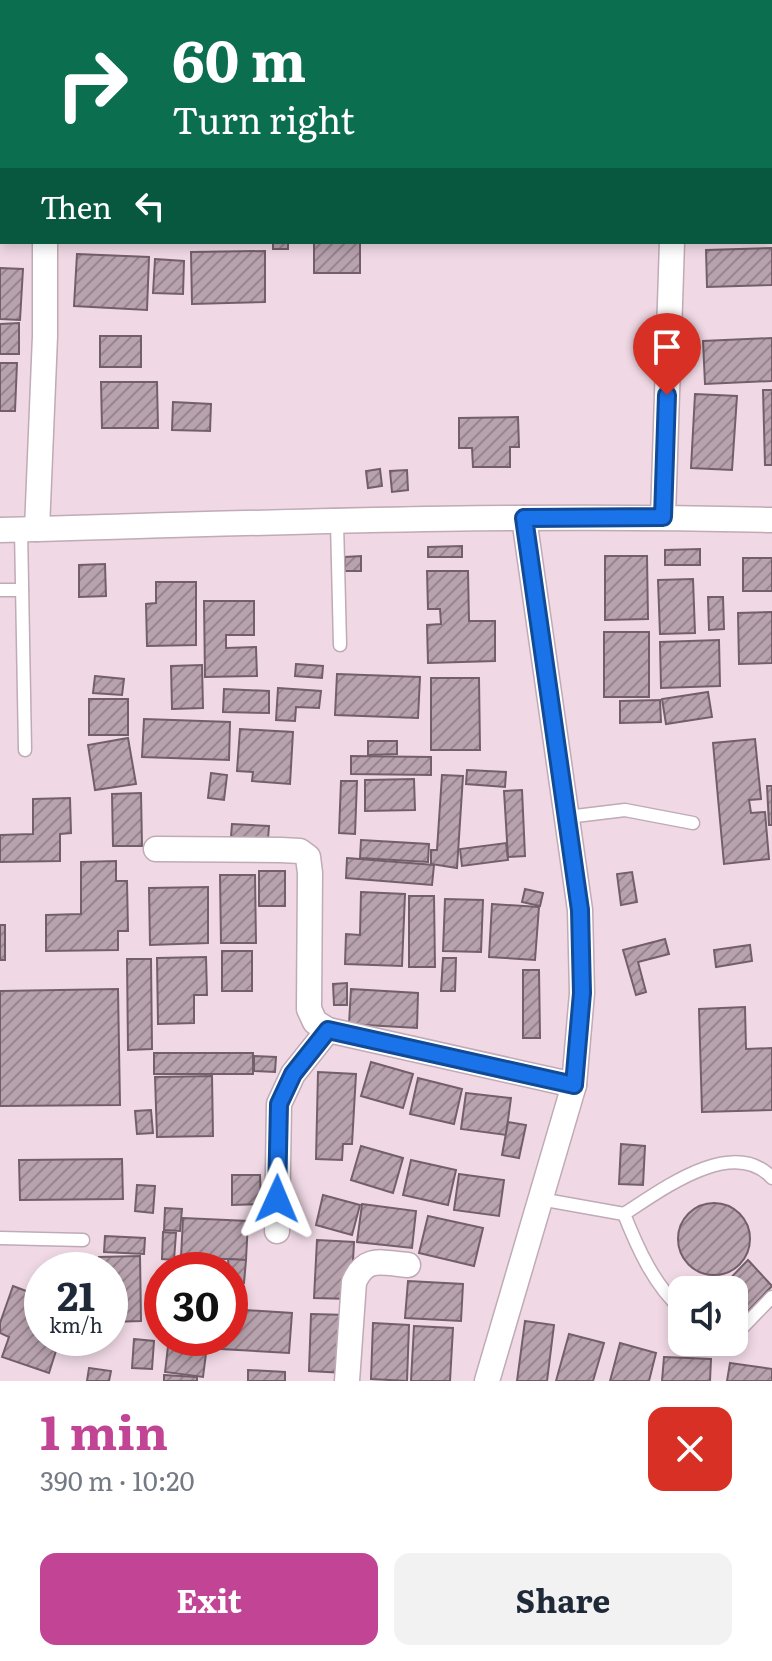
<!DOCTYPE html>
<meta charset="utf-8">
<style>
:root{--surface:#fff;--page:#f2f2f3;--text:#1f2937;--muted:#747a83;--accent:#c24595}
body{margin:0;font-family:Literata,serif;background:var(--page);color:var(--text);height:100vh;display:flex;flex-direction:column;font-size:30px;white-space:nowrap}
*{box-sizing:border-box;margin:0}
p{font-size:26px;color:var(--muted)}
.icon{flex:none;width:44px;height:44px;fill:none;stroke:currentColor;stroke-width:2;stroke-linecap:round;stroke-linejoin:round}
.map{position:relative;height:1381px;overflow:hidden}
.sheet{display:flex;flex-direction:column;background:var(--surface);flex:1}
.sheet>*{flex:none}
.banner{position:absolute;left:0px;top:0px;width:772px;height:244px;box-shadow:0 4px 12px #0003;background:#0b6e4f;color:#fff;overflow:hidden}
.buttons{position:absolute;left:668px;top:1276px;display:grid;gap:16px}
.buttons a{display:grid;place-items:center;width:80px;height:80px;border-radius:16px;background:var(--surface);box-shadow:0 4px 12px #0003;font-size:40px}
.speed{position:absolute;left:24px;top:1252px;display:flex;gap:16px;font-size:40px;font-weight:700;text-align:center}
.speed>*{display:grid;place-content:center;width:104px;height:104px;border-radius:50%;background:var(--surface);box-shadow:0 4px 12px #0003;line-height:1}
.speed small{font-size:20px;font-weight:400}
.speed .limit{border:12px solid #d22;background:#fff;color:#111}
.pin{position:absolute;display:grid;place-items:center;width:68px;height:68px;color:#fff;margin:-82px -34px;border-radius:50% 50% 50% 0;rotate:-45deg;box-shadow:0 0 8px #0007}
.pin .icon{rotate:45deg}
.me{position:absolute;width:88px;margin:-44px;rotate:1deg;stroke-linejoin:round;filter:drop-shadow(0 0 6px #0008)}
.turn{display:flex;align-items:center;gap:28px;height:168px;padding:0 40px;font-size:36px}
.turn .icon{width:104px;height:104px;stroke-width:2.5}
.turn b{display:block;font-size:56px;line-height:68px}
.then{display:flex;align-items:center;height:76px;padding:0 40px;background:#0003;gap:16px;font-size:30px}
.round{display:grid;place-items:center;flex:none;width:84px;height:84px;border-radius:16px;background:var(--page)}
.summary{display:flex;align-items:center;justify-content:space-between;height:136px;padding:0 40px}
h1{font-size:48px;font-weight:700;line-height:60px;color:var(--accent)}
.cta{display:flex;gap:16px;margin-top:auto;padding:16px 40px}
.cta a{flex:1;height:92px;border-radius:16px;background:var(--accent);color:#fff;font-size:32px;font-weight:700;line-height:92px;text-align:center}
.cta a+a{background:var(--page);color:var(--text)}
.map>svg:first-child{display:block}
.building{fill:url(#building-hatch);stroke:#735f69;stroke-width:2}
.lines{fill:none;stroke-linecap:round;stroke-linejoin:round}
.service-casing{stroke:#bfaab5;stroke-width:15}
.minor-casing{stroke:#bfaab5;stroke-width:27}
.service{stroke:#fff;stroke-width:12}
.minor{stroke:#fff;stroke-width:24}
.route-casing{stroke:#114b97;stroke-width:20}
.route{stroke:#1a73e8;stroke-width:14}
</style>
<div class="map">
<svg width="772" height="1381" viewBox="0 0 772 1381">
<defs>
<pattern id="building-hatch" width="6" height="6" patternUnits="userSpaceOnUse" patternTransform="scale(2)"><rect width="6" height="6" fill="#b8a2ae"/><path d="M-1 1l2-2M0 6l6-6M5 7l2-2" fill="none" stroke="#96848e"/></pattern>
</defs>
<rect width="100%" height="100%" fill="#f0d9e5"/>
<g class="building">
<path d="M0,0h23l-21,2v111z"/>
<path d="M697,0h75v78h-2v-76z"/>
<path d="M0,190h2l1,52h-3z"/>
<rect x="273" y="242" width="15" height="7"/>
<rect x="314" y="242" width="46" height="31"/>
<path d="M772,248v37l-65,2 -1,-37z"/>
<path d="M265,251v51l-73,2 -1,-52z"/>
<path d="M77,254l72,3 -2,53 -73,-4z"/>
<path d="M155,259l29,2 -1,33 -30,-1z"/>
<path d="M0,268l23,1 -3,51 -20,-1z"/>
<path d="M19,323v31h-19v-30z"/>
<rect x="100" y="336" width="41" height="31"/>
<path d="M772,338v43l-67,3 -2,-43z"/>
<path d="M0,363h17l-2,48h-15z"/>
<path d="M101,382h56l1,46h-56z"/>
<path d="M763,390h9v75h-7z"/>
<path d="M695,394l42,2 -5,74 -41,-2z"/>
<path d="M173,402l38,2 -1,27 -38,-1z"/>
<path d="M518,417l1,30h-9v20h-37l-1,-19h-13v-30z"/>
<path d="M380,469l2,17 -14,2 -2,-17z"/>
<path d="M407,470l1,20 -16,2 -2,-21z"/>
<path d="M462,546v11h-34v-10z"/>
<path d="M700,549v16h-35v-15z"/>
<path d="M361,556v15h-16v-14z"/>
<path d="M605,556h42l1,63 -43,1z"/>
<rect x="743" y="558" width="29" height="33"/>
<path d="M105,564l1,32 -27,1v-32z"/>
<path d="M427,571h41l1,50h26v40l-67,2 -1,-38 14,-1 -1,-15h-12z"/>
<path d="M693,579l2,54 -35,1 -2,-54z"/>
<path d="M156,582h40v63l-49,1 -1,-42 10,-1z"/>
<path d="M708,597h15l1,32 -15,1z"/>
<path d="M204,601h50v34h-28v13l30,-1 1,29 -52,1z"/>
<path d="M772,612v51l-33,1 -1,-51z"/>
<rect x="604" y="632" width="45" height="65"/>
<path d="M719,640l1,46 -59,2 -1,-46z"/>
<path d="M296,664l27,2 -1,12 -27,-2z"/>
<path d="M202,665l1,43 -31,1 -1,-43z"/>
<path d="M337,674l83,3 -2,41 -83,-3z"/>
<path d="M95,676l29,3 -2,16 -29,-2z"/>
<path d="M431,678h48l1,72h-49z"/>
<path d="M278,688l43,3 -2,17 -23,-1 -1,14 -19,-1z"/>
<path d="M224,689l45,2v22l-46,-1z"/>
<path d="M708,692l4,25 -46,7 -4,-25z"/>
<rect x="89" y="699" width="39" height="36"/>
<path d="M660,700l1,22 -41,1v-22z"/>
<path d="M144,719l86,3 -1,38 -87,-3z"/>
<path d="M240,729l53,3 -3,52 -38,-3 1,-9 -16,-1z"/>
<path d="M128,738l8,46 -41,6 -7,-45z"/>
<path d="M755,739l6,60 -12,1 2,13 14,-1 4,47 -45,5 -11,-121z"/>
<path d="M368,741h29v13l-29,1z"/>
<path d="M351,756l80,1v18l-80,-1z"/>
<path d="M467,770l39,2 -1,15 -39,-3z"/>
<path d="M211,773l16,2 -3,25 -16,-2z"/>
<path d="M442,775l21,1 -6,92 -26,-4v-14h6z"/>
<path d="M414,779l1,31 -50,1v-31z"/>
<path d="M341,781h16l-2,53 -16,-1z"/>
<path d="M767,786h5v39h-3z"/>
<path d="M522,790l3,66 -17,1 -4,-66z"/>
<path d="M141,793l1,53h-29l-1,-52z"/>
<path d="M70,798l1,35 -11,1v27l-60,1v-27l33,-1v-35z"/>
<path d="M232,824l37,2 -1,13 -37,-2z"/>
<path d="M361,840l68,4 -1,18 -68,-4z"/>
<path d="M506,843l2,17 -46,6 -2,-17z"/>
<path d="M347,858l87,7 -2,20 -86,-7z"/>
<path d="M116,861v20h11l1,50h-10v19l-72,1v-36l35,-1v-52z"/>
<rect x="259" y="871" width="26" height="35"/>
<path d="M632,872l5,30 -16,3 -4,-31z"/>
<path d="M220,875h35l1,68h-35z"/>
<path d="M208,887v56l-58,2 -1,-57z"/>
<path d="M525,889l18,4 -3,13 -18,-4z"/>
<path d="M361,892l44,2 -3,72 -57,-2 1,-30 14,1z"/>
<path d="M409,896h25l1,71h-26z"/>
<path d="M445,899l38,1 -2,52 -38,-1z"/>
<path d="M492,904l47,3 -4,53 -46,-3z"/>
<rect x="0" y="925" width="5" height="35"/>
<path d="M665,939l4,15 -31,8 8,30 -10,3 -13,-45z"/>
<path d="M750,945l2,16 -36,6 -2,-17z"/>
<rect x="222" y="951" width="30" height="40"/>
<path d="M206,957l1,38h-13v28l-36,1 -1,-66z"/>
<path d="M443,958h13l-1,33h-14z"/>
<path d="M127,959h24l1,90 -24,1z"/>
<path d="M523,970h16l1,68h-17z"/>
<path d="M347,983v22h-13l-1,-21z"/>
<path d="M118,989l2,116 -120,1v-115z"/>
<path d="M351,989l67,4 -1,35 -68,-4z"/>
<path d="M745,1007l1,42 26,-1v62l-70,2 -3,-103z"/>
<rect x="154" y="1053" width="99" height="21"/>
<path d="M254,1056l22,1 -1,15 -21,-1z"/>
<path d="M371,1062l42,12 -10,34 -42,-12z"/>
<path d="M318,1072l38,2 -4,70h-9l-1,16 -26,-1z"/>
<path d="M212,1076l1,60 -56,1 -2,-60z"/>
<path d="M418,1078l44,11 -8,35 -44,-10z"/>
<path d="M466,1093l45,5 -5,37 -45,-6z"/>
<path d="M151,1110l2,23 -16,1 -2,-23z"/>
<path d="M508,1122l18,3 -7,33 -17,-3z"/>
<path d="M621,1144l24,2 -2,39 -24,-1z"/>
<path d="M361,1146l42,12 -10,35 -42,-13z"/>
<path d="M122,1159l1,40 -103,1 -1,-40z"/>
<path d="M411,1160l45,10 -8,35 -45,-10z"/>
<path d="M459,1174l45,6 -5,36 -45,-6z"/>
<path d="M232,1175h28l1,29 -29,1z"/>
<path d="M137,1185l18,1 -2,27 -18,-2z"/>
<path d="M323,1195l37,10 -8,30 -36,-10z"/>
<circle cx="714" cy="1239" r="36"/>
<path d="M362,1204l54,7 -4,37 -55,-6z"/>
<path d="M165,1208l17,1 -2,22 -16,-1z"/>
<path d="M428,1216l55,12 -9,38 -55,-13z"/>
<path d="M183,1218l65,3 -2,39 -65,-3z"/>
<path d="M163,1232l13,1 -2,27 -12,-1z"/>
<path d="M105,1236l40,2 -1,16 -40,-2z"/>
<path d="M317,1240l37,2 -3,57 -37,-1z"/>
<path d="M140,1256l1,65 -31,1v-52h-10l-1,-13z"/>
<path d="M228,1259l18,1 -2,23 -14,-1z"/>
<path d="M748,1260l24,26 -38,40v-36h-15z"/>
<path d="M181,1263l43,2v5h-43z"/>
<path d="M408,1281l55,3 -2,37 -56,-3z"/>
<path d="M13,1286l29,11v41h18l-11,35 -47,-16 7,-20 -9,-4v-10z"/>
<path d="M230,1309l62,4 -3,40 -68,-4 1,-11h8z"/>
<path d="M311,1314l37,1 -3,58 -36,-2z"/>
<path d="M525,1321l29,4 -7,56h-30z"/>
<path d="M373,1323l36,2 -2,56 -36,-2z"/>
<path d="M414,1326l39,2 -3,53h-39z"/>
<path d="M569,1334l35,9 -11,38h-37z"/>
<path d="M169,1338h39l-5,39 -38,-5z"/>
<path d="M134,1339l20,2 -2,28 -20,-1z"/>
<path d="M620,1343l36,10 -7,28h-39z"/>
<path d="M664,1357l47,2 -1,22h-48z"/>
<path d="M730,1363l42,6v12h-45z"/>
<path d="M89,1368l22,3 -2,10h-22z"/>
<path d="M248,1370l37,2v9h-37z"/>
<path d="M164,1375l33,2v4h-33z"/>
</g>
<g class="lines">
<defs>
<g id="service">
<path d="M162,2l27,-2"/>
<path d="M0,125h2"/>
<path d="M337,522l3,123"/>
<path d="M21,529l4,221"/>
<path d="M0,590h22"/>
<path d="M567,817l58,-7 68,13"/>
<path d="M540,1199l84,15c14,35 30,71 58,96"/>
<path d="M624,1214c36,-23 109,-79 148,-36"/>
<path d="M0,1238l83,2"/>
<path d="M734,1331h5l33,-34"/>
</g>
<g id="minor">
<path d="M673,0v2"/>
<path d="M47,2v-2"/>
<path d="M663,517l9,-275"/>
<path d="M37,529l8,-193v-94"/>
<path d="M0,530c257,-7 515,-17 772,-10"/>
<path d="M156,849l125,1 19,1 8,6 2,16 -1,136 6,13 13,8 246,55"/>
<path d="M277,1231l2,-127 14,-30 35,-44"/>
<path d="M347,1381l7,-99c12,-27 28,-19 54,-17"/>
<path d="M487,1381l87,-296 8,-92 -2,-83 -56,-392"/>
</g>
</defs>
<use href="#service" class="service-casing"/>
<use href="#minor" class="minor-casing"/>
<use href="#service" class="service"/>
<use href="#minor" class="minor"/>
</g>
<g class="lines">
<defs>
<path id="route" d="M277,1199l2,-95 14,-30 35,-44 246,55 8,-92 -2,-83 -56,-392 139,-1 4,-122"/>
</defs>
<use href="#route" class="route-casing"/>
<use href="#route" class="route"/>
</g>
</svg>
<div class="buttons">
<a><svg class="icon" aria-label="sound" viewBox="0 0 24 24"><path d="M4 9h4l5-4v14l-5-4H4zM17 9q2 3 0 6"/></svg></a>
</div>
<div class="speed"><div>21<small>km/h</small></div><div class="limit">30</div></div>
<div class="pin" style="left:667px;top:395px;background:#d93025"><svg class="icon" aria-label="arrive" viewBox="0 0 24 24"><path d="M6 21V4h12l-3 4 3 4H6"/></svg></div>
<svg class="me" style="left:277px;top:1199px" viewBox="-20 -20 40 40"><path d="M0-17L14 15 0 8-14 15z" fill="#1a73e8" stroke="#fff" stroke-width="4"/></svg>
<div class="banner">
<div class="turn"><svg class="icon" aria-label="right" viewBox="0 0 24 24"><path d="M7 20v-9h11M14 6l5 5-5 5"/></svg><div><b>60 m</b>Turn right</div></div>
<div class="then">Then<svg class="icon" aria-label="left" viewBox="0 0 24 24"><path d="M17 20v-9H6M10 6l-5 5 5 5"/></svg></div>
</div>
</div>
<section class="sheet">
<div class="summary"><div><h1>1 min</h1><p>390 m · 10:20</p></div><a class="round" style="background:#d93025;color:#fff"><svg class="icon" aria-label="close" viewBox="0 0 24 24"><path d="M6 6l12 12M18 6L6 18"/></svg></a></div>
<div class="cta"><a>Exit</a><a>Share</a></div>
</section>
